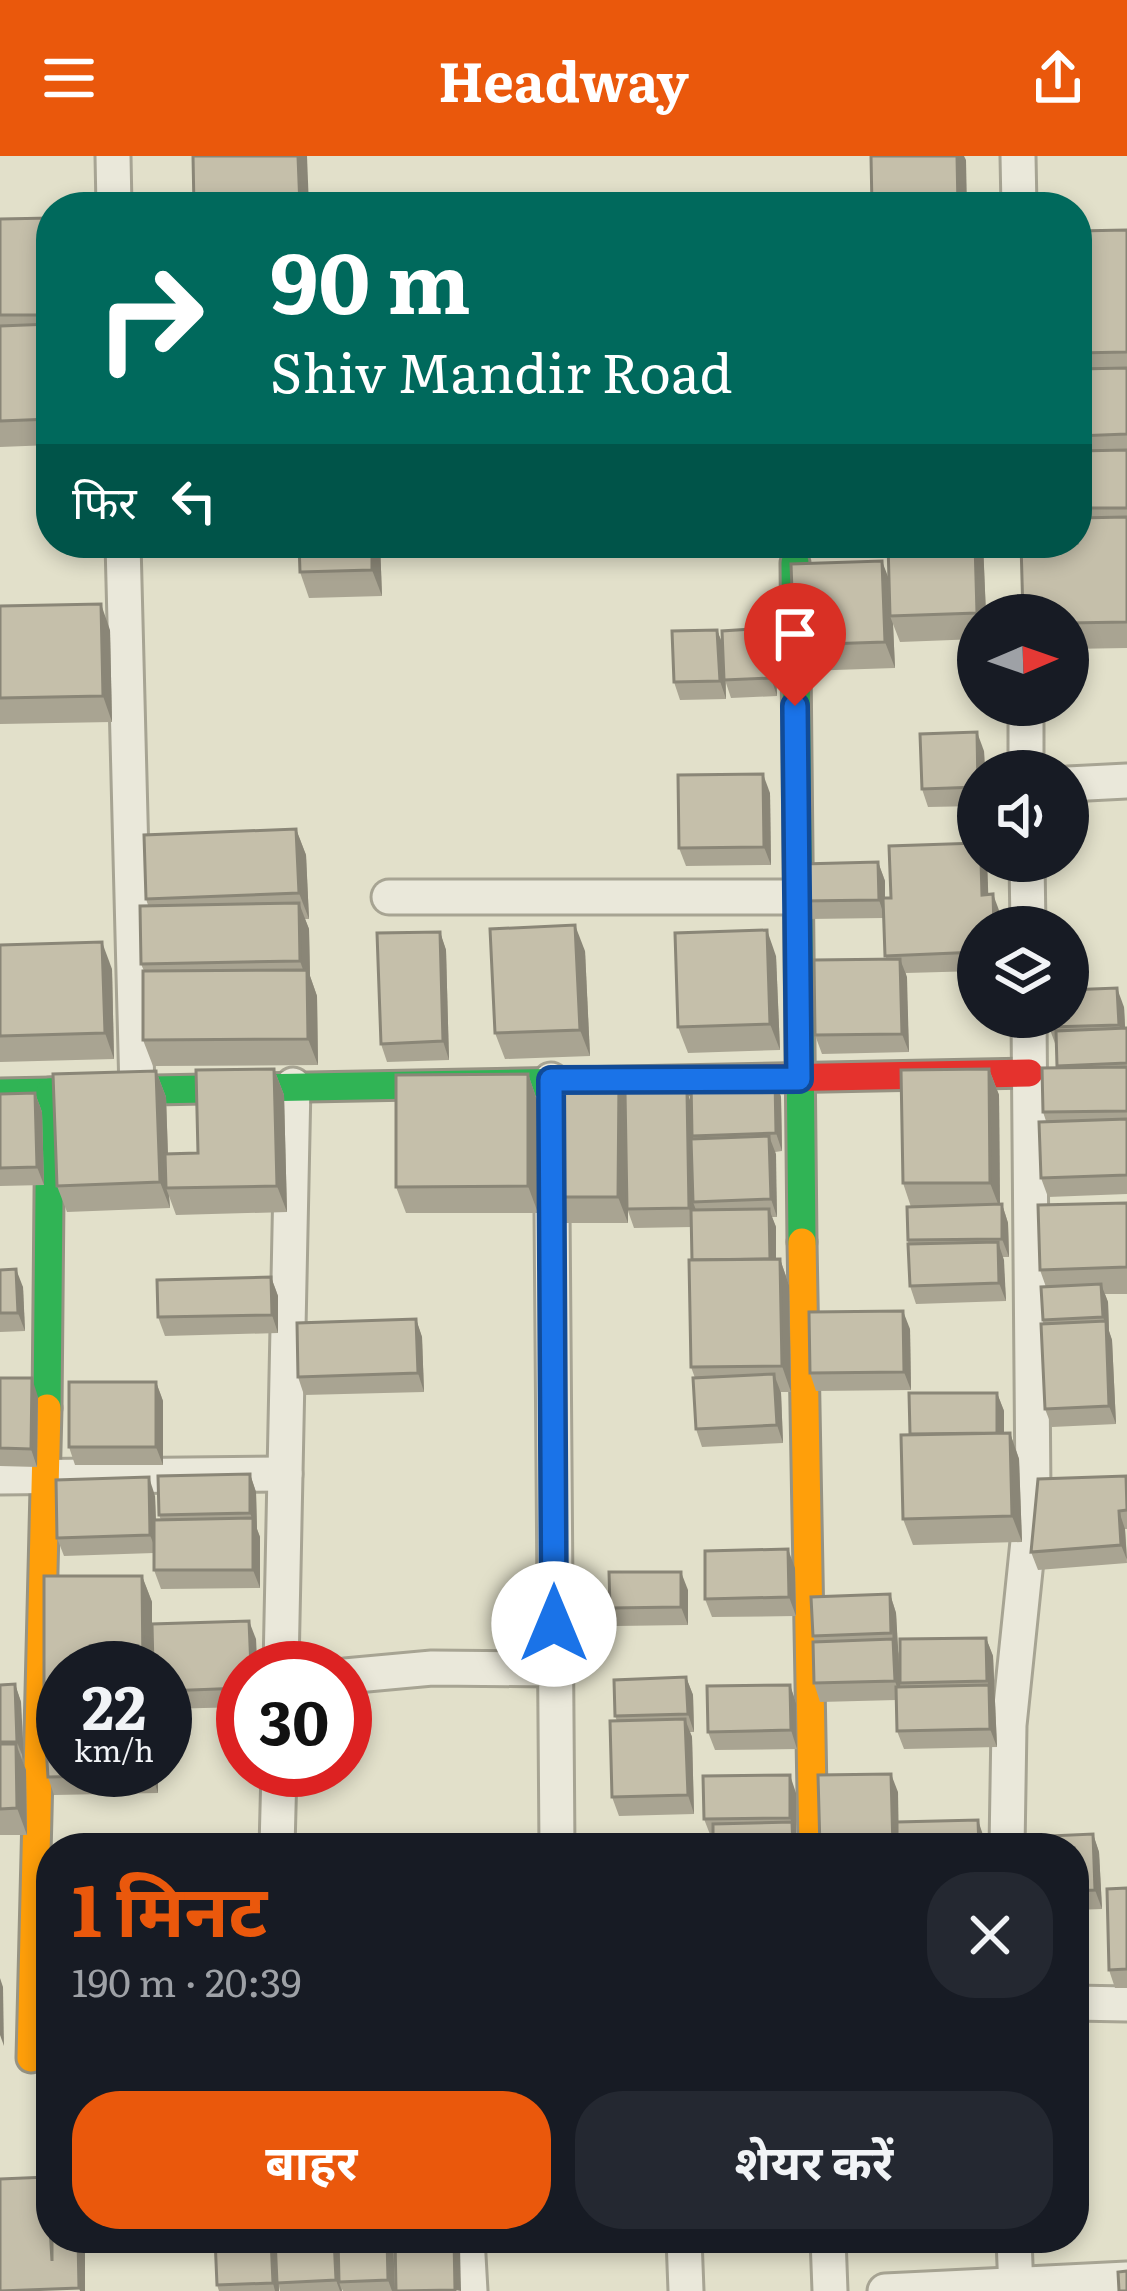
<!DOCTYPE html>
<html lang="hi">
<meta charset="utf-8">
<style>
:root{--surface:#171b24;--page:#242831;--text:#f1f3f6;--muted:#9ea1a6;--accent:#ea580c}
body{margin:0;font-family:Literata,"Noto Sans Devanagari",serif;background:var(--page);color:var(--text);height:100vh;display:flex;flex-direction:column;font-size:45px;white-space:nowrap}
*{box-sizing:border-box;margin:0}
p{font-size:39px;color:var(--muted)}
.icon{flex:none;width:66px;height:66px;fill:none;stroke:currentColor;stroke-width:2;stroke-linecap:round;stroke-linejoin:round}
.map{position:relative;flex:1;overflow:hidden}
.drawer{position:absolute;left:36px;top:1677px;width:1053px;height:420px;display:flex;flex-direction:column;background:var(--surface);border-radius:48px;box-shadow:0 6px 18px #0003}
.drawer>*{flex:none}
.guide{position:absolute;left:36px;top:36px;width:1056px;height:366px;border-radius:48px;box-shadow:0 6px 18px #0003;background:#00695c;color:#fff;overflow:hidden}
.needle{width:78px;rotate:88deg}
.fabs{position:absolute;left:957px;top:438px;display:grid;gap:24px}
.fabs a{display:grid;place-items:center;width:132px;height:132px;border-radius:50%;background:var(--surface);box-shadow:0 6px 18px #0003;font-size:60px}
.speed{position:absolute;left:36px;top:1485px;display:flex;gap:24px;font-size:60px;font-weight:700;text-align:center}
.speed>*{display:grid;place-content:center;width:156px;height:156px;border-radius:50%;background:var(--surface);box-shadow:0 6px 18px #0003;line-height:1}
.speed small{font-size:30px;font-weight:400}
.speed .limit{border:18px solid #d22;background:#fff;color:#111}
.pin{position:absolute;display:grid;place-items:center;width:102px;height:102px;color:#fff;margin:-123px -51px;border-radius:50% 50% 50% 0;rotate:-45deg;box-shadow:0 0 12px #0007}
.pin .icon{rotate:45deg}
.me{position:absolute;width:132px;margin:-66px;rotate:0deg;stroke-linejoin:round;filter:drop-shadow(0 0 9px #0008)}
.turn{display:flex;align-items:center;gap:42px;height:252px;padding:0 36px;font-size:54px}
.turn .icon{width:156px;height:156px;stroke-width:2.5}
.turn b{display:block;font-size:84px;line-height:102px}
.then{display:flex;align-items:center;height:114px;padding:0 36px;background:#0003;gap:24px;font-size:45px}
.round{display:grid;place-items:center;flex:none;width:126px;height:126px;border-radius:48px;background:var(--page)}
.summary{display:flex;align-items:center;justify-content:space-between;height:204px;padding:0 36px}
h1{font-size:72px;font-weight:700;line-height:90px;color:var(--accent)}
.button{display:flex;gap:24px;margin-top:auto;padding:24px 36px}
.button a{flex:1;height:138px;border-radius:48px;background:var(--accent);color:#fff;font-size:48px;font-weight:700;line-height:138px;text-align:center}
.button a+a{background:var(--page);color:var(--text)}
header{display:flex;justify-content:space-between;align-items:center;height:156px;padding:0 36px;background:var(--accent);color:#fff;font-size:54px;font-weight:700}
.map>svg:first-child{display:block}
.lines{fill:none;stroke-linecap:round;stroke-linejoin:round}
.street-casing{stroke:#a7a493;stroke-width:39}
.fast-casing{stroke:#969383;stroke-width:33}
.slow-casing{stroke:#969383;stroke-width:33}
.jam-casing{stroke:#969383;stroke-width:33}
.street{stroke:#eae8da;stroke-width:33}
.fast{stroke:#30b455;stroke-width:27}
.slow{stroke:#ff9f0a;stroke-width:27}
.jam{stroke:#e5322d;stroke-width:27}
.wall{fill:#a9a492}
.shaded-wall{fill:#8a8677}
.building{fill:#c5bfaa;stroke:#8a8677;stroke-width:3}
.route-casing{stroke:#114b97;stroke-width:30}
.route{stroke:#1a73e8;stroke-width:21}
</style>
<header><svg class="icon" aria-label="menu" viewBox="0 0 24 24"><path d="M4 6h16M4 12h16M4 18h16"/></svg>Headway<svg class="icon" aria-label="share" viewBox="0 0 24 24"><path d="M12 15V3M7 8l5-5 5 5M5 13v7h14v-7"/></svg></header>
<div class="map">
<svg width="1127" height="2135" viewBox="0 0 1127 2135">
<rect width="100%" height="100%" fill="#e2e0ca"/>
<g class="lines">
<defs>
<g id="street">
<path d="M113,0l1,51"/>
<path d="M1018,0l1,51"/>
<path d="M123,387l14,548"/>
<path d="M1026,549v66"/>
<path d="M1068,628l59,-3"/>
<path d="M1027,705l1,66"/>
<path d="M389,741h407"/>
<path d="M551,924l6,768"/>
<path d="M0,1321l285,-3"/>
<path d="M281,1512l12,-583"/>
<path d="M345,1520l87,-8 122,1"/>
<path d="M277,1692l2,-78"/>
<path d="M1007,1692l2,-123 24,-232 -4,-476"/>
<path d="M1074,1847l53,1"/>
<path d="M467,2082l3,53"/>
<path d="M684,2082l2,53"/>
<path d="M828,2082l2,53"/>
<path d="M1014,2082l2,53"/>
<path d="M885,2135l242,-12"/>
</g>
<g id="fast">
<path d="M795,407l7,679"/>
<path d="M0,937l572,-11"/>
<path d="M47,1252l3,-316"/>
</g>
<g id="slow">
<path d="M802,1086l11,606"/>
<path d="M31,1902l16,-650"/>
</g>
<path id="jam" d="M572,926l457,-9"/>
</defs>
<use href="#street" class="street-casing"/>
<use href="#fast" class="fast-casing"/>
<use href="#slow" class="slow-casing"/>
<use href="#jam" class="jam-casing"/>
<use href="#street" class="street"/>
<use href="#fast" class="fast"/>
<use href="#slow" class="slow"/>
<use href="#jam" class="jam"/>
</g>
<g class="wall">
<path d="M51,62v227l-51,2v-228z"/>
<path d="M1127,74v418l-59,1v-34l9,-72v-312z"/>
<path d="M380,387l2,53 -73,2 -9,-26z"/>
<path d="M983,387l3,72h-8v24l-78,3 -7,-18 2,44 -91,3 -10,-26 95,-66z"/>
<path d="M0,450l110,24 2,92 -112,2z"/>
<path d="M768,472l7,18 2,50 -46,2 -5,-15v16l-46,1 -6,-18 43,-52 6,15z"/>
<path d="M984,595l1,20h-7v35l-50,1 -6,-18z"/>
<path d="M770,637l1,72 -85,1 -7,-18z"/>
<path d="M296,673l10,26 3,64h-4l4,10 1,47 7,20 1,69 -165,1 -10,-26 1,-69 -3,-7 7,-59 -2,-6z"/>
<path d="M978,705h9l1,34 12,18 -22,14v44l-72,2 3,79 -87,2 -7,-19 71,-76 -3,-41 -74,1 -7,-18 76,-39 7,19v17h6z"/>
<path d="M440,776l6,18 3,110 -62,2 -6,-18z"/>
<path d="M0,789l112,24 2,90 -114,3z"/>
<path d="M585,795l5,105 -85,3 -10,-26z"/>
<path d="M776,800l4,94 -92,3 -10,-26z"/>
<path d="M1124,851l1,21h2v166l-79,3 -7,-19 5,-57 -3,-9 15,-44 -2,-22 -7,-19z"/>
<path d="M274,913l10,26 3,117 -111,3 -7,-19 1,12 -103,4 -10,-26 99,-115 10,26 2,57 30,-1z"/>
<path d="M989,913l10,26 1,110 2,-1 6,19 1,34h-6l3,44 -90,3 -6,-18 -2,-46 3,-33 -8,-24z"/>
<path d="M528,918l9,26 1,113h-132l-10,-26z"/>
<path d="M775,923l6,18 1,54 -7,1 2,65h-5l4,10v32h4l9,26 2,107h-10l2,51 -81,4 -6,-18 -1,-51 -4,-11 1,-140 -58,1 -6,-17v12h-63l-10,-26 70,-99 67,6z"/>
<path d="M35,937l7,19 2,73 -44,1v-92z"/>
<path d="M1127,1047v91h-22l3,8 1,29 3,9 4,84 -64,3 -7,-18 -2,-89 3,-33 -6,-17z"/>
<path d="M0,1114l23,17 2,44 -25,1z"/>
<path d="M271,1121l7,19v37l-113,3 -7,-19z"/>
<path d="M416,1163l6,18 2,55 -120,3 -6,-18z"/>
<path d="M910,1173l1,61 -95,1 -6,-18z"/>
<path d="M0,1222l38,19 -1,70 -37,-1z"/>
<path d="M156,1226l7,19v64h-88l-6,-18z"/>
<path d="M997,1237l7,18v22h6l9,26 3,83 -109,3 -10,-26 8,-84z"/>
<path d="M250,1318l6,18 1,37 3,8v51l-99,1 -7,-19v-17l-90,3 -7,-18 98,-42 1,24h5l-2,-5z"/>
<path d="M1127,1322v51h-2l2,34 -89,7 -7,-18z"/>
<path d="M795,1412l1,48 -84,1 -7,-18z"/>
<path d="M44,1420h98l10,26v66h-89v102h95v23l-104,2 -6,-18 -2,-31h6l-8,-20z"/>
<path d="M688,1434v35l-72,1 -6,-18z"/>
<path d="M890,1438l6,19 2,38 2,6 86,-19 7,18 4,91 -93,2 -7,-18 -1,-31 -76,2 -6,-19 1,-41 -2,-6z"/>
<path d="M256,1483l1,29h-14v39l-78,2v-41z"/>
<path d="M686,1521l7,18 1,37h-4l2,5 2,77 -75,2 -7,-19 5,-76 -2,-5z"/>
<path d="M15,1528l6,18 1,58 4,10 1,65h-27v-150z"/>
<path d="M790,1529l6,18 1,46 -82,1 -7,-18z"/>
<path d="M796,1637v40l3,8 -88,-4 -7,-18z"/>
<path d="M1093,1678l6,18 3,57 -28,1v-62z"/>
<path d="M1127,1732v100h-12l-6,-18z"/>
<path d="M215,2082h178l2,53h-52l-1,-2v2h-62l-1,-5v5h-60l-2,-6z"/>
<path d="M839,2082h73l1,11 -69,4z"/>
</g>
<g class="shaded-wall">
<path d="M298,0h9l2,51h-9z"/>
<path d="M957,0h7l2,4 1,47h-9z"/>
<path d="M372,387h8l2,53 -10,-26z"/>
<path d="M975,387h8l3,72h-8l-1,-2z"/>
<path d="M882,405l10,26 -2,29 3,8 2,44 -10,-26z"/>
<path d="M101,448l9,26 2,92 -9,-26z"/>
<path d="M768,472l7,18 2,50 -6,-18z"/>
<path d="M717,474l7,18 2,51 -6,-18z"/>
<path d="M977,576l7,19 1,20h-6z"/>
<path d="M763,618l7,19 1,72 -7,-18z"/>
<path d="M296,673l10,26 3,64 -10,-26z"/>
<path d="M981,705h6l2,52 -7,-18z"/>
<path d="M878,706l7,19v37l-6,-18z"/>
<path d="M993,738l7,19v14h-6z"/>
<path d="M299,747l10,26 1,47 7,20 1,69 -10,-26 -1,-58 -7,-20z"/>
<path d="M575,769l10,26 5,105 -10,-26z"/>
<path d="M767,774l9,26 4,94 -10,-26z"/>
<path d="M440,776l6,18 3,110 -6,-19z"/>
<path d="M102,786l10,27 2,90 -9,-26z"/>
<path d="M900,803l7,18 2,75 -7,-18z"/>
<path d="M1117,832l7,19 2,36 -7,-18z"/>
<path d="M274,913l10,26 3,117 -10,-26z"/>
<path d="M989,913l10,26 1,114 -10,-26z"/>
<path d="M156,915l10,26 3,91h-3l3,8 1,12 -10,-26z"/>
<path d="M528,918l9,26 1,113 -10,-27z"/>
<path d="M775,923l6,18 1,54 -6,-18z"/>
<path d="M619,924l9,27v116l-10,-26z"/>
<path d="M687,935l6,18v93l3,8v17l-7,-19z"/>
<path d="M35,937l7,19 2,73 -7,-18z"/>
<path d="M769,980l7,18 1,63 -6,-18z"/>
<path d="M1002,1048l6,19 1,34 -7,-18z"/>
<path d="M769,1053l7,18v52l-6,-19z"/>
<path d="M998,1086l6,18 2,41 -7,-18z"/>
<path d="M780,1103l9,26 2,107 -9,-26z"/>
<path d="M16,1113l7,18 2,44 -7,-18z"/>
<path d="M271,1121l7,19v37l-6,-18z"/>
<path d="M1101,1128l7,18 1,29 3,9 4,84 -7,-18 -3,-81 -3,-8z"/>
<path d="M903,1155l7,18 1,61 -7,-18z"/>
<path d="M416,1163l6,18 2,55 -6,-19z"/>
<path d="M774,1218l7,19 2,50 -6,-18z"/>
<path d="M32,1222l6,19 -1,70 -6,-18z"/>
<path d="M156,1226l7,19v64l-7,-18z"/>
<path d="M997,1237l7,18v40l-7,-18z"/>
<path d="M1010,1277l9,26 3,83 -10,-26z"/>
<path d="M250,1318l6,18 1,37 3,8v51l-7,-18v-49l-3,-8z"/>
<path d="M149,1321l6,19 2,57 -7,-18z"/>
<path d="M1119,1355l6,18 2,31 -6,-15z"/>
<path d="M788,1393l7,19 1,48 -7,-19z"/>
<path d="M681,1416l7,18v35l-7,-18z"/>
<path d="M142,1420l10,26v66h-9z"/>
<path d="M890,1438l6,19 5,86 -6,-18z"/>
<path d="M249,1465l7,18 1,29h-6z"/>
<path d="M986,1482l7,18 4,91 -7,-18z"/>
<path d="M686,1521l7,18 1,37 -6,-18z"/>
<path d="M15,1528l6,18 3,58 -7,-18z"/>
<path d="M790,1529l6,18 1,46 -6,-19z"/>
<path d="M685,1563l7,18 2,77 -6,-19z"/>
<path d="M16,1588l10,26 1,65 -10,-27z"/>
<path d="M152,1614h6v23l-6,-18z"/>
<path d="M891,1618l7,18 1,56h-6z"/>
<path d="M790,1619l6,18v40l3,15h-6v-22l-3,-8z"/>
<path d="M978,1664l6,18 1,10h-6z"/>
<path d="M1093,1678l6,18 3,57 -7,-19z"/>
<path d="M0,1822l3,9 1,59 -4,-11z"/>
<path d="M78,2082h7v53h-5l-1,-3z"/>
<path d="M271,2082h6l2,53h-4l-2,-8z"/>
<path d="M334,2082h6l-1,44 3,9h-2l-4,-11z"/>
<path d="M387,2082h6l2,53h-3l-4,-11z"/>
<path d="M454,2082h3l3,9 1,44 -6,-1z"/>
</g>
<g class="building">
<path d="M193,0h105l2,51h-106z"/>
<path d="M871,0h86l1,51h-86z"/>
<path d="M51,62v97h-51v-96z"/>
<path d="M1127,74v122l-50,1v-122z"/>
<path d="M51,168v95l-51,2v-95z"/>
<path d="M1127,212v66l-50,2v-67z"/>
<path d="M1127,294v58h-50v-57z"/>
<path d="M1127,361v105l-59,1v-8h-45l-2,-72h56v-25z"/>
<path d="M299,387h73v27l-72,2z"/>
<path d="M888,387h87l2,70 -87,3z"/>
<path d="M882,405l3,81 -91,3 -3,-81z"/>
<path d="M101,448l2,92 -103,2v-92z"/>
<path d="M768,472l3,50 -47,2 -2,-49z"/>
<path d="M717,474l3,51 -46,1 -2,-51z"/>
<path d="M977,576l1,55 -56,2 -2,-55z"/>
<path d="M763,618l1,73 -85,1 -1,-73z"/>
<path d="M296,673l3,64 -153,6 -2,-64z"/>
<path d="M978,687v18h3l1,34 11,-1 1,33h-16v25l-93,4 -2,-58h8l-2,-52z"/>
<path d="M878,706l1,38 -77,1v-37z"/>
<path d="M299,747l1,58 -159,3 -1,-58z"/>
<path d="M575,769l5,105 -85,3 -5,-104z"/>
<path d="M767,774l3,94 -92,3 -3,-94z"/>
<path d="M440,776l3,109 -62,3 -4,-111z"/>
<path d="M102,786l3,91 -105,3v-91z"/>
<path d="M900,803l2,75 -87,1 -1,-75z"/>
<path d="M307,814l1,69 -165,1v-69z"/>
<path d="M1117,832l2,37 -70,2v-10h19v-27z"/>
<path d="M1127,872v35l-70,3 -1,-35z"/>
<path d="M1127,911v44l-84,1 -1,-44z"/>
<path d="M274,913l3,117 -111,2 -1,-34 33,-1 -2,-83z"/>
<path d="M989,913l1,114h-87l-2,-113z"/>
<path d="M156,915l4,111 -103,4 -4,-112z"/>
<path d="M528,918v112l-132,1v-112z"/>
<path d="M775,923l1,54 -84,3 -1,-55z"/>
<path d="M555,924h64l-1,117h-63z"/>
<path d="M687,935l2,117 -62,1 -2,-117z"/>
<path d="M35,937l2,74 -37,1v-74z"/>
<path d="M1127,963v56l-86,3 -2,-56z"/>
<path d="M769,980l2,63 -78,3 -2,-63z"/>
<path d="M1127,1047v64l-87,3 -2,-65z"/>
<path d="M1002,1048v35l-94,1 -1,-33z"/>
<path d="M769,1053l1,50 -78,1 -1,-50z"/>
<path d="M998,1086l1,41 -89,3 -2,-42z"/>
<path d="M780,1103l2,107 -91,1 -2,-107z"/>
<path d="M16,1113l2,44h-18v-43z"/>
<path d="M271,1121l1,38 -114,2 -1,-37z"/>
<path d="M1101,1128l2,33 -60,3 -2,-33z"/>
<path d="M903,1155l1,61 -94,1 -1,-61z"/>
<path d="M416,1163l2,54 -120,4 -1,-54z"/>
<path d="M1106,1165l3,85 -64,3 -4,-85z"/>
<path d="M774,1218l3,51 -81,4 -3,-51z"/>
<path d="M0,1222h32l-1,71 -31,-1z"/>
<rect x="69" y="1226" width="87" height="65"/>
<path d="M909,1237h88v40l-87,1z"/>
<path d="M1010,1277l2,83 -109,3 -2,-84z"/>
<path d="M250,1318v39l-91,2 -1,-39z"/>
<path d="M1126,1320l1,34 -8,1 2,34 -90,7 7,-73z"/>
<path d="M149,1321l1,58 -93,3 -1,-58z"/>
<path d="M253,1362v52h-99v-50z"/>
<path d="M788,1393l1,48 -84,2v-48z"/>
<path d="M609,1416h72v35l-71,1z"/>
<path d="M44,1420h98l1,92h-80v58h-19z"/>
<path d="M890,1438l1,39 -78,3 -2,-39z"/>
<path d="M249,1465l2,47h-8v20l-78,3v-23h-12l-1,-44z"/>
<path d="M986,1482l1,43 -87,2v-44z"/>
<path d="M893,1483l2,42 -81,2 -1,-41z"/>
<path d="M686,1521l2,37 -73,2 -1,-36z"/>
<path d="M15,1528l2,58h-17v-57z"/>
<path d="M790,1529l1,45 -83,2 -1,-46z"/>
<path d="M989,1529l1,44 -93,2 -1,-44z"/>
<path d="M685,1563l3,76 -76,2 -2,-76z"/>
<path d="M0,1588h16l1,64 -17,1z"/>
<path d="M46,1590h17v24h89v5l-104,2z"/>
<path d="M891,1618l2,74h-73l-2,-73z"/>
<path d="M790,1619v43l-86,1 -1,-43z"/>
<path d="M978,1664l1,28h-82v-26z"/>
<path d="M792,1666l1,26h-80v-24z"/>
<path d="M1093,1678l2,56 -21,1v-43h-70v-10z"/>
<path d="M51,1712v64h-3l-3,-63z"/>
<path d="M1127,1732v81l-18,1 -2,-81z"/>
<path d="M47,1903h4v93z"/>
<path d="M47,2021l5,84v-23h26l1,50 -79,3v-112z"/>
<path d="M215,2082h56l2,45 -56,2z"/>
<path d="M275,2082h59l2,42 -59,3z"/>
<path d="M338,2082h49l1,42 -49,2z"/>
<path d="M395,2082h59l1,52 -59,1z"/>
<path d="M1127,2115v20h-8l-1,-19z"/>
</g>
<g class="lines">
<defs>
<path id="route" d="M554,1468l-3,-544 248,-1 -4,-373"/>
</defs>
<use href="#route" class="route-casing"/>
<use href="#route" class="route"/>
</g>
</svg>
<div class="fabs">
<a><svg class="needle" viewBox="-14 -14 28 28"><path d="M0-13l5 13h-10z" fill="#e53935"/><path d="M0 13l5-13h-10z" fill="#9ea1a6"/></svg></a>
<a><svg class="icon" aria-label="sound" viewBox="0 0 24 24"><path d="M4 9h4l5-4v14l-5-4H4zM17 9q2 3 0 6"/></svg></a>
<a><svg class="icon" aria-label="layers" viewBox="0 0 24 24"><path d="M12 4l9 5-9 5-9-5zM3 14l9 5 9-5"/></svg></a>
</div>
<div class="speed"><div>22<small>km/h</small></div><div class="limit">30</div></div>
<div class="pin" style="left:795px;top:550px;background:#d93025"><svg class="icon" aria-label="arrive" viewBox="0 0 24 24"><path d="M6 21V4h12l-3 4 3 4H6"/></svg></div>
<svg class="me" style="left:554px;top:1468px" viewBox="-20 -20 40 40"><circle r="19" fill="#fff"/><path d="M0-13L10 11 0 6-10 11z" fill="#1a73e8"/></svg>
<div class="guide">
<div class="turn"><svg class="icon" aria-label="right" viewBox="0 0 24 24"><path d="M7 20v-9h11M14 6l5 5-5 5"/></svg><div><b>90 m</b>Shiv Mandir Road</div></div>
<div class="then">फिर<svg class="icon" aria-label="left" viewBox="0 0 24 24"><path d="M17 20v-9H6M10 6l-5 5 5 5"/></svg></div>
</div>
<section class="drawer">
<div class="summary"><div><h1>1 मिनट</h1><p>190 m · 20:39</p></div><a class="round"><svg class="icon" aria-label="close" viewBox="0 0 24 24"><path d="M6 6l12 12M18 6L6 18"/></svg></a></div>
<div class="button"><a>बाहर</a><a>शेयर करें</a></div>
</section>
</div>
